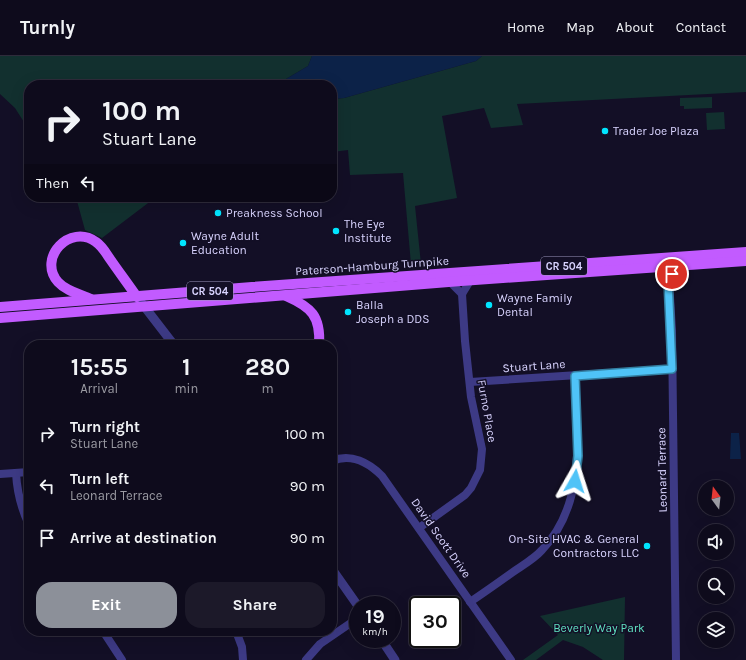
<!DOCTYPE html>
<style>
:root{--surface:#0e0b1c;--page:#1c1929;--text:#f1f3f6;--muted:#9b9ba3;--line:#2e2b3b;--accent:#8c9099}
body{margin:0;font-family:Karla,sans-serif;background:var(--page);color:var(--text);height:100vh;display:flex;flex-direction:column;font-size:15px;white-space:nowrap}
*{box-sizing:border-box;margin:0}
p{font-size:13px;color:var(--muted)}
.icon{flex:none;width:22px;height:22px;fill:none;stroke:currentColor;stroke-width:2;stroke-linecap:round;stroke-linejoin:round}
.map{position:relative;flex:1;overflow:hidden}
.drawer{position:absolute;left:24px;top:284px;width:313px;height:296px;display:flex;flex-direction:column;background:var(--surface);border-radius:16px;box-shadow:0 4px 16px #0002,0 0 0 1px var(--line)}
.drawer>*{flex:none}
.guide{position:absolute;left:24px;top:24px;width:313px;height:122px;border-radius:16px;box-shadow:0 4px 16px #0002,0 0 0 1px var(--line);background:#0e0b1c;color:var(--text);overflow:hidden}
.needle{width:26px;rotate:345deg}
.fabs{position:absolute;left:698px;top:424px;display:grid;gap:8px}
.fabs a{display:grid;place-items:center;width:36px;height:36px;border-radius:50%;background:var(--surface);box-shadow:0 4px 16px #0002,0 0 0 1px var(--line);font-size:20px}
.speed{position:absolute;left:349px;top:540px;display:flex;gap:8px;font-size:20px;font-weight:700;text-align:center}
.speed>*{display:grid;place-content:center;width:52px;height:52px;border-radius:50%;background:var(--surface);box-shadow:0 4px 16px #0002,0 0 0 1px var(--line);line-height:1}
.speed small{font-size:10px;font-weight:400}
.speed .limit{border:2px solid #111;border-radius:6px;background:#fff;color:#111}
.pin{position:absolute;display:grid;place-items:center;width:34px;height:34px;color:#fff;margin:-17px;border:2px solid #fff;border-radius:50%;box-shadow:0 1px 4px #0007}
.me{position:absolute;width:44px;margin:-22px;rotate:6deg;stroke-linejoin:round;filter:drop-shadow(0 0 3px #0008)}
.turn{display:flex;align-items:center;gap:14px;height:84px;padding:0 12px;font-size:18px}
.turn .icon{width:52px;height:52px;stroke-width:2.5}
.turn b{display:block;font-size:28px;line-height:34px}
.then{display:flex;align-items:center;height:38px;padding:0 12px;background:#0003;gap:8px;font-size:15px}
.eta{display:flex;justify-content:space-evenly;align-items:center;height:68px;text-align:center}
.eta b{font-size:24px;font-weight:700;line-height:28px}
.cta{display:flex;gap:8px;margin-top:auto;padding:8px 12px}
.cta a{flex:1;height:46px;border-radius:16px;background:var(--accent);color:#fff;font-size:16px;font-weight:700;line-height:46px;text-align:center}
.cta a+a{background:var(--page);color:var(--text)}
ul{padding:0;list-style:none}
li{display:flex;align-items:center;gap:12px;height:52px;padding:0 12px}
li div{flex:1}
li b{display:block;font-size:15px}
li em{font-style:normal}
header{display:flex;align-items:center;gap:24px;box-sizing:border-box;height:56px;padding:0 20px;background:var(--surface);border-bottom:1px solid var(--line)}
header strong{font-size:19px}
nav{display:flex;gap:22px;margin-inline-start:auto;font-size:14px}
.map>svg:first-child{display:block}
.green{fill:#12302f}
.water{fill:#0c2248}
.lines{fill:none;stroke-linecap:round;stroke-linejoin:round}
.minor{stroke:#3d3a85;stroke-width:8}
.tertiary{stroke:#3d3a85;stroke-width:9}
.primary{stroke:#c25bff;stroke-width:10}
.route-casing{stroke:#337fa1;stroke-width:10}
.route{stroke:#4fc3f7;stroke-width:7}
.poi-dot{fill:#00e5ff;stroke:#130f26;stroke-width:1.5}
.labels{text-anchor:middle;stroke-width:3;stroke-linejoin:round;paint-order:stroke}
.shield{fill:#130f26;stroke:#9e99be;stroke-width:1}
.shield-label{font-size:11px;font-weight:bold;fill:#d9d4ff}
.poi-label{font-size:12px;fill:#d9d4ff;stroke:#130f26;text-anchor:start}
.street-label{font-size:12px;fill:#d9d4ff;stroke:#130f26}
.park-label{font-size:12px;fill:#5fe0c0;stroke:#130f26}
</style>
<header>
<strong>Turnly</strong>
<nav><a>Home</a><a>Map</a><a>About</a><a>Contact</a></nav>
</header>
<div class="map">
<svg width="746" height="604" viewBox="0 0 746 604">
<rect width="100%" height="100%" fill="#130f26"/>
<g class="green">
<path d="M0,0h312l-4,10 -32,19h-247v45l-14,-22 -15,-14z"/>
<path d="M482,0h264v36l-229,12 6,21 -32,3 -7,-20 -42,8 15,82 -42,8 6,58h-10l-8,-91 -53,2 -2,-25 -16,2v-53l12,-1 132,-37z"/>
<path d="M712,41v11l-28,1v-3h-4v-8z"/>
<path d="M724,56l1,17 -18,1 -1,-17z"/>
<path d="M74,141h82l-54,41 -17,-8 -8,-29z"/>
<path d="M625,541l-1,63h-21l-20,-13 -20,-7 -27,20h-13l35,-25 -18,-19z"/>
</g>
<g class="water">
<path d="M312,0h170l-6,5 -132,37 -12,1v-14h-56l32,-19z"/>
<path d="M731,377h8l2,26h-11z"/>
</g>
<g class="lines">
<g class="minor">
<path d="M669,224l-5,-6 4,-7 4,7 -3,6 3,51 4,329"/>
<path d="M450,226l12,12"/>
<path d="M470,326l202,-13"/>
<path d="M332,405c19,-8 37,2 50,15l129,184"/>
<path d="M16,417c1,19 5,35 13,52"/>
<path d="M0,418l29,-2"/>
<path d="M419,472l46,-33 6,-7 9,-18 2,-21 -11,-52 -6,-56 -3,-47 8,-13"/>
<path d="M470,546c15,-10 29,-20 43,-30 10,-7 21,-13 29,-22 45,-47 35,-115 33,-174"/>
<path d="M103,575l19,29"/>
<path d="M236,575l6,16 1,13"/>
<path d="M306,604l14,-16 38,-26"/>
</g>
<g class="tertiary">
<path d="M137,241l37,48"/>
<path d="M332,513l26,37"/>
<path d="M381,583l14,21"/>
</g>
<g class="primary">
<path d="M286,240c25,11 35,20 33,49"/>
<path d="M91,243c-11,-5 -25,-8 -33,-17 -21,-24 12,-59 38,-40 6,4 10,11 14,17 9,13 18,25 27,38"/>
<path d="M0,251l252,-20 494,-35"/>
<path d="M0,262l461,-37 285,-20"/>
</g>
</g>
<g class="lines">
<defs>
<path id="route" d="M575,425l3,-25 -3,-80 97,-7 -4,-89 4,-6"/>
</defs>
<use href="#route" class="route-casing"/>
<use href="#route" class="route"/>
</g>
<g class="poi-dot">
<circle cx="605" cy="75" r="4"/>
<circle cx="218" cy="157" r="4"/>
<circle cx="336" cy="175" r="4"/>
<circle cx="183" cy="187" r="4"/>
<circle cx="489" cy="249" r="4"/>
<circle cx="348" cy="256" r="4"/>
<circle cx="647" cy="490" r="4"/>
</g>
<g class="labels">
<g class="shield">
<rect x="541" y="201" width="46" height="18" rx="3"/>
<rect x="187" y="226" width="46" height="18" rx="3"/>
</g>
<g class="shield-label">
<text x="564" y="214">CR 504</text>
<text x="210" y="239">CR 504</text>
</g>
<g class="poi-label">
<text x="613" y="79">Trader Joe Plaza</text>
<text x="226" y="161">Preakness School</text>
<text x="344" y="172">The Eye<tspan x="344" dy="14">Institute</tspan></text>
<text x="191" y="184">Wayne Adult<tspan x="191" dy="14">Education</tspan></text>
<text x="497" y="246">Wayne Family<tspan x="497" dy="14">Dental</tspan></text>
<text x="356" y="253">Balla<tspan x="356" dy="14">Joseph a DDS</tspan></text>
<text x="639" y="487" text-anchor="end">On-Site HVAC &amp; General<tspan x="639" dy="14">Contractors LLC</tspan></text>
</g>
<g class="street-label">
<text transform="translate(372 210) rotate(-4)" y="4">Paterson-Hamburg Turnpike</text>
<text transform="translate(534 310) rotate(-4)" y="4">Stuart Lane</text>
<text transform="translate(487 355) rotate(80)" y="4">Furno Place</text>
<text transform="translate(662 414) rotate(-91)" y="4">Leonard Terrace</text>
<text transform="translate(441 482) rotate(55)" y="4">David Scott Drive</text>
</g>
<g class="park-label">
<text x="599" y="576">Beverly Way Park</text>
</g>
</g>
</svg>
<div class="fabs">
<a><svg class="needle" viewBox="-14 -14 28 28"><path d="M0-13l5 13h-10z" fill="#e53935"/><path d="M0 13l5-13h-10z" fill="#9b9ba3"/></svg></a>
<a><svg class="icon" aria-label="sound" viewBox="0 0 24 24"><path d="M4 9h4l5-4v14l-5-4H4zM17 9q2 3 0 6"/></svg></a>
<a><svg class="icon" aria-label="search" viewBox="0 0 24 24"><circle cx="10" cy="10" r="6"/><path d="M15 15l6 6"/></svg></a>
<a><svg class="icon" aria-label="layers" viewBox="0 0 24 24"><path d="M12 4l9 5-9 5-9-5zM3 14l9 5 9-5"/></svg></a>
</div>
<div class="speed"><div>19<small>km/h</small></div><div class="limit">30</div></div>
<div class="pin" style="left:672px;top:218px;background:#d93025"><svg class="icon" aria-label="arrive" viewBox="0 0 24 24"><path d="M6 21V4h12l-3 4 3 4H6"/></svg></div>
<svg class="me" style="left:575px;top:425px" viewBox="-20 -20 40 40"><path d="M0-17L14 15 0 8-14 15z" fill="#4fc3f7" stroke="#fff" stroke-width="4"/></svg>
<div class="guide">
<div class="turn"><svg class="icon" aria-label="right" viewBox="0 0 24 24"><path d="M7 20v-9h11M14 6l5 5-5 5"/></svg><div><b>100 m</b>Stuart Lane</div></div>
<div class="then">Then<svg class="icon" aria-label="left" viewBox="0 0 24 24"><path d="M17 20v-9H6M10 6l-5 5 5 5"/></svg></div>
</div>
<section class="drawer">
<div class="eta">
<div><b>15:55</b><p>Arrival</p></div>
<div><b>1</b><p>min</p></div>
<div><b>280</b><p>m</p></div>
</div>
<ul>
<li><svg class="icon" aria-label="right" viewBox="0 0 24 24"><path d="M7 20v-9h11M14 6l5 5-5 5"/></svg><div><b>Turn right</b><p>Stuart Lane</p></div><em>100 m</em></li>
<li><svg class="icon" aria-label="left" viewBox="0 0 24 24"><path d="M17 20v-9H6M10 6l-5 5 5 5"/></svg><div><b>Turn left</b><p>Leonard Terrace</p></div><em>90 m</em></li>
<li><svg class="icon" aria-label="arrive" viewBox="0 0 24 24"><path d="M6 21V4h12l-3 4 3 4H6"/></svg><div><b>Arrive at destination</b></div><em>90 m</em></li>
</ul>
<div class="cta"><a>Exit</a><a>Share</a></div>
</section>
</div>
